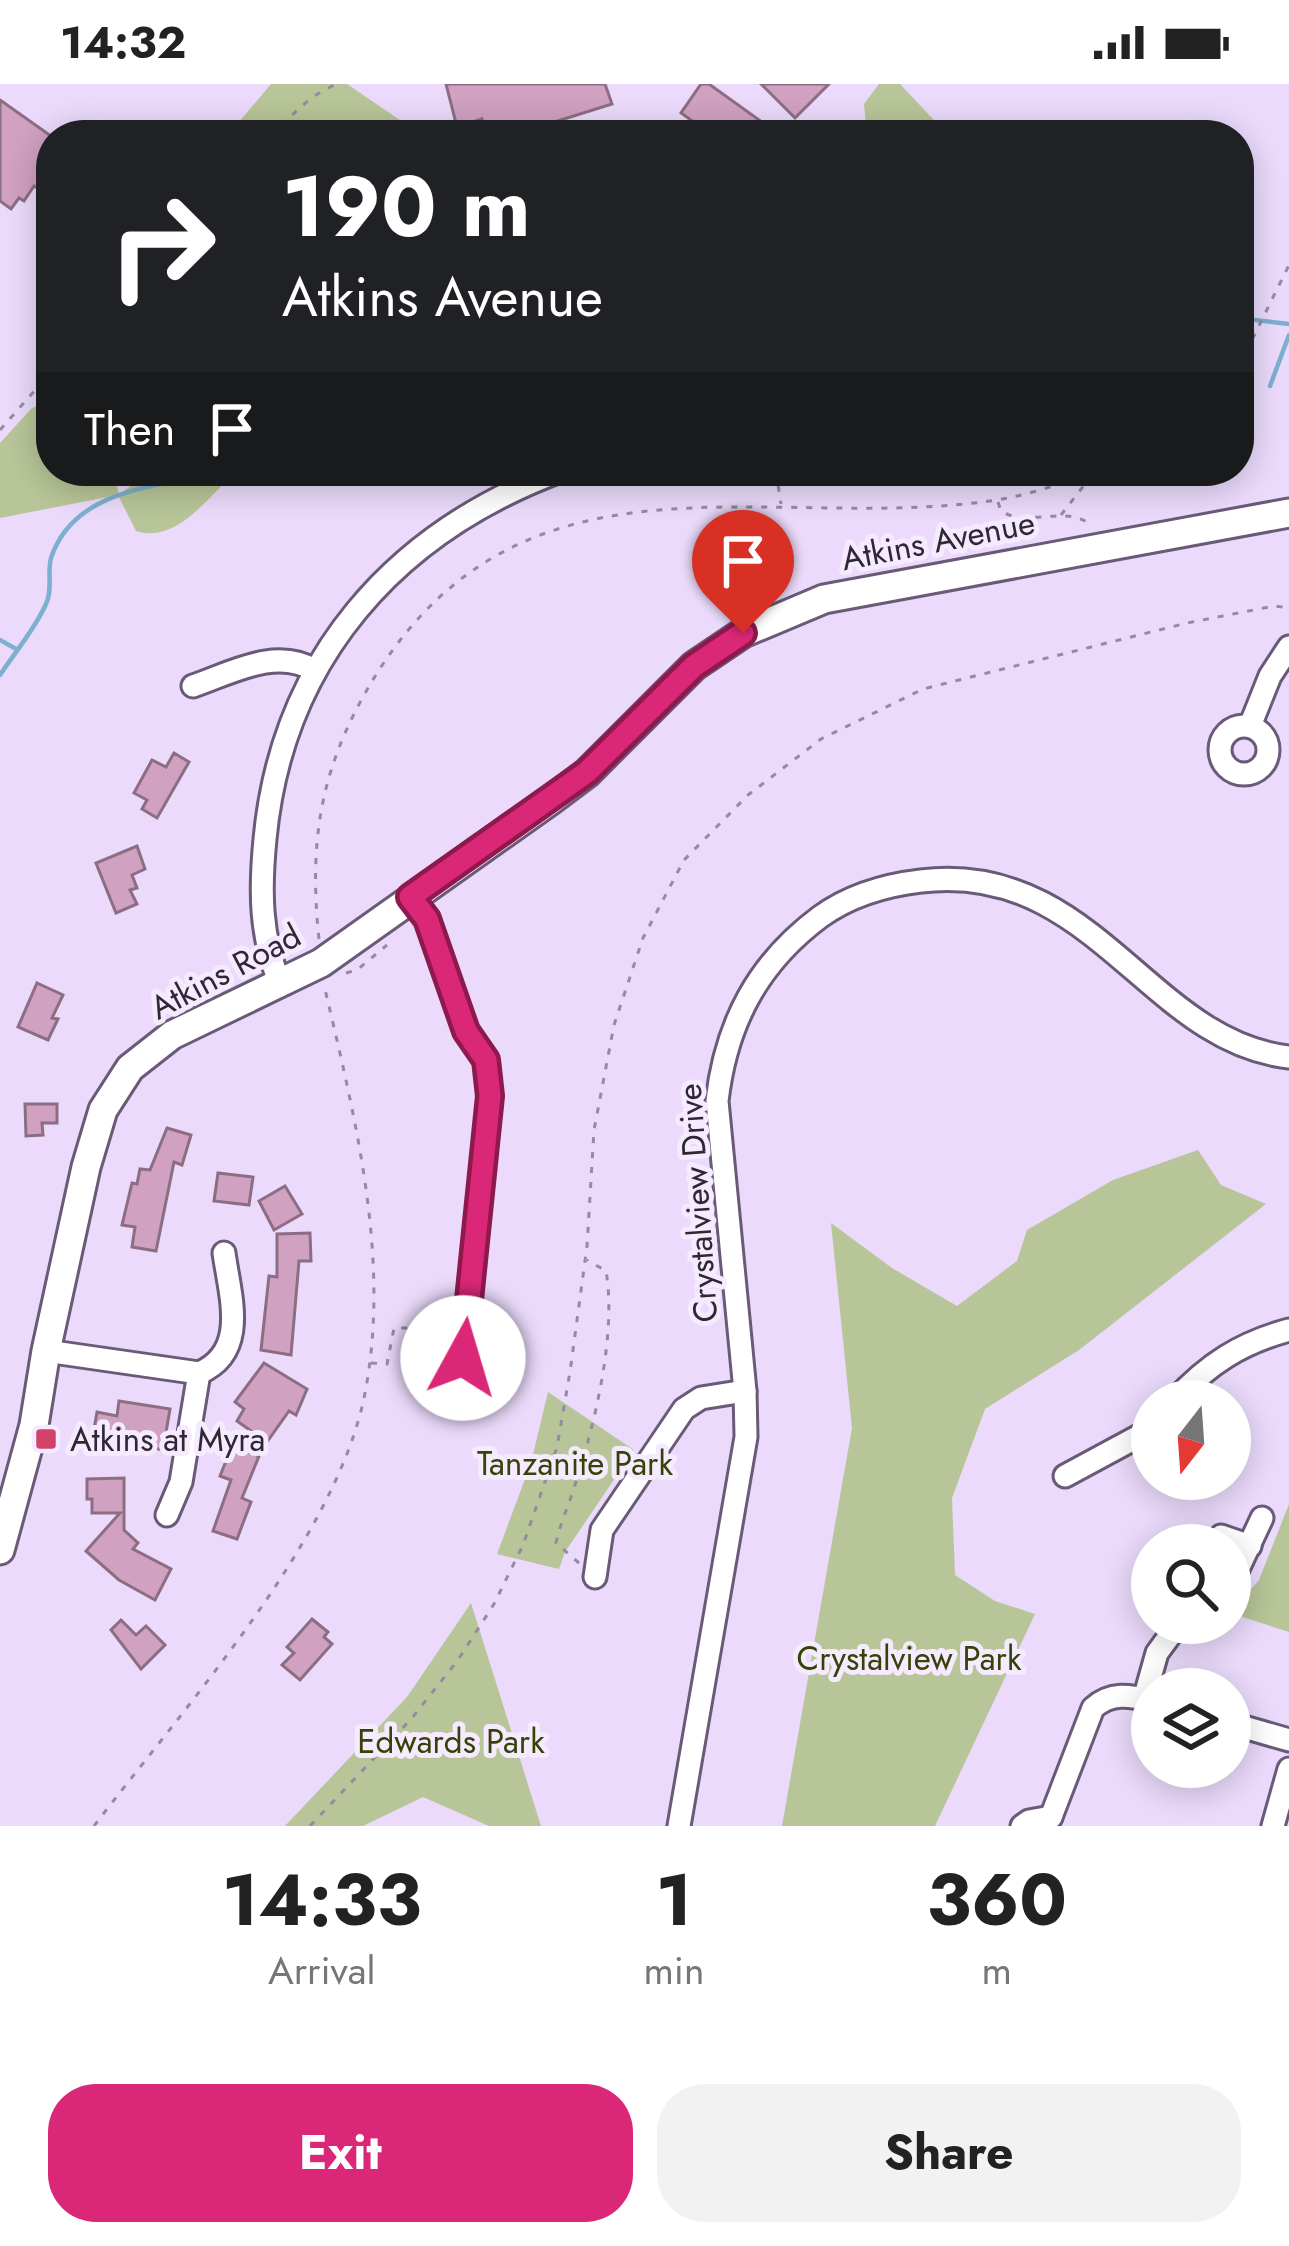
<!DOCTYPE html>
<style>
:root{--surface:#fff;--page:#f2f2f2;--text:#222;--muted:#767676;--accent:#db2777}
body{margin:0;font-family:Jost,sans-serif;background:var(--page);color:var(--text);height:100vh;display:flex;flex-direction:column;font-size:45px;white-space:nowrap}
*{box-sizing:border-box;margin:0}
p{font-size:39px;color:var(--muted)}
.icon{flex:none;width:66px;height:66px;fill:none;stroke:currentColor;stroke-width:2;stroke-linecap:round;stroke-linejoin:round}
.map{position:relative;height:1742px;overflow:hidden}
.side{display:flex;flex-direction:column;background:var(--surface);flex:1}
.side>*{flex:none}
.hud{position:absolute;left:36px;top:36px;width:1218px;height:366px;border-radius:48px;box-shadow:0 6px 30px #0003;background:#202124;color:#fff;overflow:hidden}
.needle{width:78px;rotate:197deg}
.tools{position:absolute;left:1131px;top:1296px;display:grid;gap:24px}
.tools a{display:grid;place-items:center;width:120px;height:120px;border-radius:50%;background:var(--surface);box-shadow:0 6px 30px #0003;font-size:60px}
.pin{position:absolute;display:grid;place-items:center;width:102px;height:102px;color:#fff;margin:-123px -51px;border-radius:50% 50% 50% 0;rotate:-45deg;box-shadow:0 0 12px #0007}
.pin .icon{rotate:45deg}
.me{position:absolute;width:132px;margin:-66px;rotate:6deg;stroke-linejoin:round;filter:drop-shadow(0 0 9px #0008)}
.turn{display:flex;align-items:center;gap:42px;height:252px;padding:0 48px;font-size:54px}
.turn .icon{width:156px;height:156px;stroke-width:2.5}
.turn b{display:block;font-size:84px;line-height:102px}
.then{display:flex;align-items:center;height:114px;padding:0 48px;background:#0003;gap:24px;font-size:45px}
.eta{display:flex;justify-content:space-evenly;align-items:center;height:204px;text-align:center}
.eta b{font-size:72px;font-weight:700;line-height:84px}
.action{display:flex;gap:24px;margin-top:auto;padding:24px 48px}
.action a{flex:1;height:138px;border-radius:48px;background:var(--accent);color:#fff;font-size:48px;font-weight:700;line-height:138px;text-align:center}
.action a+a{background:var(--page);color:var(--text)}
.status{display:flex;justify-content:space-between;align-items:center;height:84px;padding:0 60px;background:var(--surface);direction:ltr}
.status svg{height:33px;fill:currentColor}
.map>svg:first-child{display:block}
.green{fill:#b8c598}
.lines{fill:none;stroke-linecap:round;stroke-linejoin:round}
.stream{stroke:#7dafce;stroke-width:4.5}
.building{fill:#d0a1c1;stroke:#8c6e83;stroke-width:3}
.street-casing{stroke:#6a5a77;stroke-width:27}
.secondary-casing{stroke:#6a5a77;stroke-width:33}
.path{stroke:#968aa1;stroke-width:3;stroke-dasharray:6 9;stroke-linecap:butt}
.street{stroke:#fff;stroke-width:21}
.secondary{stroke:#fff;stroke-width:27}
.route-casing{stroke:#8e194d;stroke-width:30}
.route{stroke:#db2777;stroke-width:21}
.poi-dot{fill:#d2436c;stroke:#f5eafe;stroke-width:4.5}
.labels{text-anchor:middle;stroke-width:10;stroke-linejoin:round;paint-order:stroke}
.street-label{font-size:33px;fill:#2e2834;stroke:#f5eafe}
.poi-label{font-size:33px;fill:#2e2834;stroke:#f5eafe;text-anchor:start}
.park-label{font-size:33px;fill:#364308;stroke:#f5eafe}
</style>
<div class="status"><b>14:32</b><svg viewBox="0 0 49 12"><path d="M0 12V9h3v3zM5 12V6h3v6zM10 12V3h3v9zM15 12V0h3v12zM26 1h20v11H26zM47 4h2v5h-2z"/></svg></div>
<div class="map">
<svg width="1289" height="1742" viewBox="0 0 1289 1742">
<rect width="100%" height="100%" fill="#ebdafb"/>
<g class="green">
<path d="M271,0h76l75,51h-194z"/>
<path d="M879,0h21l48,51h-81l-3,-31z"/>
<path d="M51,318v69h61l7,23 34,-23h84c-28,24 -59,73 -101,60l-18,-36 -118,23v-75l32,-35z"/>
<path d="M1198,1066l23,35 45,19 -187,146 -94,59 -33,89 3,77 40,26 40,13 -100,212h-153l70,-398 -21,-205 61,45 65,38 60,-45 10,-31 86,-50z"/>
<path d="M548,1308l86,58 -69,102 -6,17 -62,-15 34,-91z"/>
<path d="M1289,1420v128l-59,-19 29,-33z"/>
<path d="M471,1519l70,223h-52l-66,-29 -60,29h-78l122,-129z"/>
</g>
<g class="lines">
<g class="stream">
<path d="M1239,234l50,6"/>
<path d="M1270,302l19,-51"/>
<path d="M0,556l16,9"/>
<path d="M0,591c15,-23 35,-46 46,-71 7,-14 1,-32 5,-46 24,-73 116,-72 177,-87"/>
</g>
</g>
<g class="building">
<path d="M446,0h159l7,20 -99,31h-26l-5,-16 -25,8z"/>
<path d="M701,0h8l71,51h-68l-31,-22z"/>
<path d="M761,0h68l-34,34z"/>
<path d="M0,16l51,36v33l-14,19 -3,-2 -10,15 -5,-3 -8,11 -11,-8z"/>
<path d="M174,669l15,9 -32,56 -15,-9 5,-9 -13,-7 18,-33 14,7z"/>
<path d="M137,762l8,23 -13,6 5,13 -7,2 7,14 -21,9 -20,-50z"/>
<path d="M37,899l26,12 -11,23 6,1 -10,21 -30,-13z"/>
<path d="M25,1020h32v19h-15l1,12 -17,1z"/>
<path d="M167,1044l24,7 -9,30 -8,-3 -18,89 -24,-4 3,-20 -13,-2 10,-42 5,1 3,-15 10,1z"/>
<path d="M218,1089l35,4 -4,28 -35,-4z"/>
<path d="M285,1102l17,28 -28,16 -15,-29z"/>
<path d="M310,1149l1,28h-12l-8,94 -30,-5 8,-74 8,1v-43z"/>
<path d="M264,1279l43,26 -11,26 -7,-4 -22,31 -30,-21 7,-12 -9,-7z"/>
<path d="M119,1317l51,8 -7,41 -70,-15 4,-23 20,4z"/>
<path d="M232,1362l27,10 -17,42 9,4 -14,37 -24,-8 18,-51 -11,-4z"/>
<path d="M124,1394v52l14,13 -5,6 38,20 -16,31 -36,-20 -33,-29 34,-38h-28v-14h-5v-20z"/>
<path d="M312,1535l16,13 -4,5 8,7 -32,36 -18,-15 12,-12 -7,-6z"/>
<path d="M121,1536l15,15 10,-9 19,19 -24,24 -30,-39z"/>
</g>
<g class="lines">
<defs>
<g id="street">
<path d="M193,602c38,-13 83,-39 121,-16"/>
<circle cx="1244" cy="666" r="24"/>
<path d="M1250,642l20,-50 19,-29"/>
<path d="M410,813l16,22 40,112 20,29 4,36 -27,262"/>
<path d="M280,899c-20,-47 -20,-93 -15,-144 17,-180 129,-306 295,-368"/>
<path d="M46,1267l153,22c50,-21 31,-77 25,-120"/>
<path d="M1174,1317c34,-37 67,-58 115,-71"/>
<path d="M1065,1392l76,-41 11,-11"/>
<path d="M167,1431l14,-33 18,-109"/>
<path d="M1221,1452l29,10"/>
<path d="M595,1493l7,-47 82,-121 17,-11 44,-7"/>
<path d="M1230,1502l32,-68"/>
<path d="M1144,1615l13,-46 22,-30"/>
<path d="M1230,1639l59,17"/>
<path d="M1051,1733l42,-109c18,-16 36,-13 59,-7"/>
<path d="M679,1742l67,-389 -1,-46 -28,-290c9,-77 40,-137 103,-184 29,-21 66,-32 101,-36 172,-21 228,161 368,176"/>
<path d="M1022,1742l7,-5 22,-4"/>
<path d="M1273,1742l16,-57"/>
</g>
<path id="secondary" d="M0,1466l34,-125 12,-74 40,-184 17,-57 27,-42 42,-33 149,-72 230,-163 36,-27 107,-107 49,-33 81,-34 465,-86"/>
</defs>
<use href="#street" class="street-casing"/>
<use href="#secondary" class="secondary-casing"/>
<g class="path">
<path d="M270,51l42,-38 24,-13"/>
<path d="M1239,282l50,-101"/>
<path d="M0,346l51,-58"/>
<path d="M776,387l5,33"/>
<path d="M998,418l3,9c27,17 64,-7 90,14"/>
<path d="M1061,431l31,-40"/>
<path d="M319,855c-11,-104 3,-179 60,-269 150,-232 389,-138 611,-169 36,-5 71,-17 105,-30"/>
<path d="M346,889l11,-3 30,-25"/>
<path d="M371,1279l16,1 7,-36h29"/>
<path d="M579,1479l-23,-20c4,-19 12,-36 18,-55 20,-61 43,-153 32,-217l-19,-11"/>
<path d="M94,1742c89,-117 240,-285 270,-428 28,-136 -9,-281 -40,-413"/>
<path d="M310,1742l102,-108 46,-58 36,-56 29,-59 34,-98 13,-75 17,-126 7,-116 20,-105 29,-87 41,-78 64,-65 73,-56 102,-50 264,-66 87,-17 15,2"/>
</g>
<use href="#street" class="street"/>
<use href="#secondary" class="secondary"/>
</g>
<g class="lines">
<defs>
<path id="route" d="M463,1274l27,-262 -4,-36 -20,-29 -39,-112 -17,-22 177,-125 107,-106 49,-33"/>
</defs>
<use href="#route" class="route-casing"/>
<use href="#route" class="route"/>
</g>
<rect class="poi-dot" x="34" y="1343" width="24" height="24" rx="6"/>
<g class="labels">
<g class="street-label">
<text transform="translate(938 456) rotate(-11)" y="12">Atkins Avenue</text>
<text transform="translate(225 887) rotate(-28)" y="12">Atkins Road</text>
<text transform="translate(697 1119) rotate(-94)" y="12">Crystalview Drive</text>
</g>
<g class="poi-label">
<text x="70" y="1367">Atkins at Myra</text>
</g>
<g class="park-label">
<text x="575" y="1391">Tanzanite Park</text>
<text x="909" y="1586">Crystalview Park</text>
<text x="451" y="1669">Edwards Park</text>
</g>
</g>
</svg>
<div class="tools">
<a><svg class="needle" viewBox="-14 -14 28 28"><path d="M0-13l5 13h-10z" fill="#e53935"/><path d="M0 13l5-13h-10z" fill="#767676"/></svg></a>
<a><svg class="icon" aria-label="search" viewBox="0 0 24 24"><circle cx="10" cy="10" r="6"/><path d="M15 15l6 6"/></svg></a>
<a><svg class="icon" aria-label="layers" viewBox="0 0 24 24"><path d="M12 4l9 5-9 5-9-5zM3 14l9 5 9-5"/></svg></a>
</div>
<div class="pin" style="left:743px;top:549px;background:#d93025"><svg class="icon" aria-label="arrive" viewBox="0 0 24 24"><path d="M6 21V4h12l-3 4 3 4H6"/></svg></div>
<svg class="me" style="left:463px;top:1274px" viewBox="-20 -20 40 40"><circle r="19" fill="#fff"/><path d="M0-13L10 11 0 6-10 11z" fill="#db2777"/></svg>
<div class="hud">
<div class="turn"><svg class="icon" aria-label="right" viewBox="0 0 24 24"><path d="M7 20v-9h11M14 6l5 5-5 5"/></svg><div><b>190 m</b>Atkins Avenue</div></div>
<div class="then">Then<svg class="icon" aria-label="arrive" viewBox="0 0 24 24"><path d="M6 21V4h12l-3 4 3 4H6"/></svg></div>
</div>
</div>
<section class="side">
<div class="eta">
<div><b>14:33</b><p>Arrival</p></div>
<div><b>1</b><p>min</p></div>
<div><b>360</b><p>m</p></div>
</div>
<div class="action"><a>Exit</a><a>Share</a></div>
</section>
